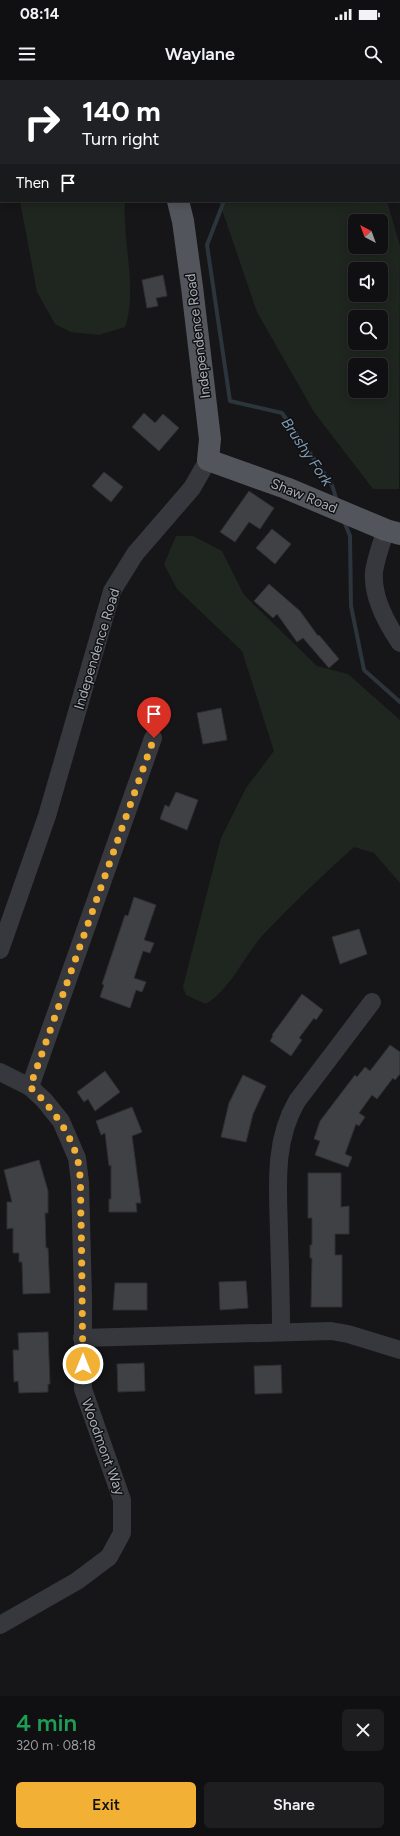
<!DOCTYPE html>
<meta charset="utf-8">
<style>
:root{--surface:#101012;--page:#1e1e20;--text:#f1f3f6;--muted:#9c9d9f;--line:#303032;--accent:#f2b134}
body{margin:0;font-family:Figtree,sans-serif;background:var(--page);color:var(--text);height:100vh;display:flex;flex-direction:column;font-size:15px;white-space:nowrap}
*{box-sizing:border-box;margin:0}
p{font-size:13px;color:var(--muted)}
.icon{flex:none;width:22px;height:22px;fill:none;stroke:currentColor;stroke-width:2;stroke-linecap:round;stroke-linejoin:round}
.map{position:relative;height:1616px;overflow:hidden}
.drawer{display:flex;flex-direction:column;background:var(--surface);flex:1}
.drawer>*{flex:none}
.banner{position:absolute;left:0px;top:0px;width:400px;height:122px;box-shadow:0 2px 10px #0003,0 0 0 1px var(--line);background:#202124;color:#fff;overflow:hidden}
.needle{width:26px;rotate:319deg}
.fabs{position:absolute;left:348px;top:134px;display:grid;gap:8px}
.fabs a{display:grid;place-items:center;width:40px;height:40px;border-radius:6px;background:var(--surface);box-shadow:0 2px 10px #0003,0 0 0 1px var(--line);font-size:20px}
.pin{position:absolute;display:grid;place-items:center;width:34px;height:34px;color:#fff;margin:-41px -17px;border-radius:50% 50% 50% 0;rotate:-45deg;box-shadow:0 0 4px #0007}
.pin .icon{rotate:45deg}
.me{position:absolute;width:44px;margin:-22px;rotate:0deg;stroke-linejoin:round;filter:drop-shadow(0 0 3px #0008)}
.turn{display:flex;align-items:center;gap:14px;height:84px;padding:0 16px;font-size:18px}
.turn .icon{width:52px;height:52px;stroke-width:2.5}
.turn b{display:block;font-size:28px;line-height:34px}
.then{display:flex;align-items:center;height:38px;padding:0 16px;background:#0003;gap:8px;font-size:15px}
.round{display:grid;place-items:center;flex:none;width:42px;height:42px;border-radius:6px;background:var(--page)}
.head{display:flex;align-items:center;justify-content:space-between;height:68px;padding:0 16px}
h1{font-size:24px;font-weight:600;line-height:30px;color:#1e9e55}
.button{display:flex;gap:8px;margin-top:auto;padding:8px 16px}
.button a{flex:1;height:46px;border-radius:6px;background:var(--accent);color:#111;font-size:16px;font-weight:600;line-height:46px;text-align:center}
.button a+a{background:var(--page);color:var(--text)}
.status{display:flex;justify-content:space-between;align-items:center;height:28px;padding:0 20px;background:var(--surface);direction:ltr}
.status svg{height:11px;fill:currentColor}
header{display:flex;justify-content:space-between;align-items:center;height:52px;padding:0 16px;background:var(--surface);font-size:18px;font-weight:600}
.map>svg:first-child{display:block}
.green{fill:#1e261f;fill-rule:evenodd}
.lines{fill:none;stroke-linecap:round;stroke-linejoin:round}
.stream{stroke:#2c353c;stroke-width:4}
.building{fill:#404145;stroke:#303034}
.minor{stroke:#37383d;stroke-width:18}
.major{stroke:#53555c;stroke-width:22}
.route{stroke:#f2b134;stroke-width:7;stroke-dasharray:0 12.6}
.labels{text-anchor:middle;dominant-baseline:central;stroke-width:3;stroke-linejoin:round;paint-order:stroke}
.street-label{font-size:14px;fill:#a8adb8;stroke:#111113}
.water-label{font-size:15px;font-style:italic;fill:#7f9bb3;stroke:#111113}
</style>
<div class="status"><b>08:14</b><svg viewBox="0 0 49 12"><path d="M0 12V9h3v3zM5 12V6h3v6zM10 12V3h3v9zM15 12V0h3v12zM26 1h20v11H26zM47 4h2v5h-2z"/></svg></div>
<header><svg class="icon" aria-label="menu" viewBox="0 0 24 24"><path d="M4 6h16M4 12h16M4 18h16"/></svg>Waylane<svg class="icon" aria-label="search" viewBox="0 0 24 24"><circle cx="10" cy="10" r="6"/><path d="M15 15l6 6"/></svg></header>
<div class="map">
<svg width="400" height="1616" viewBox="0 0 400 1616">
<rect width="100%" height="100%" fill="#161618"/>
<g class="green">
<path d="M177,0h223v27l-1,-26z"/>
<path d="M20,121h105c-3,38 13,90 0,126l-26,8 -28,-3 -16,-8 -18,-32z"/>
<path d="M219,121h168l13,45 -1,243h-26l-59,-77 -57,-100zM355,141h26v26h-26zM355,189h26v26h-26zM355,237h26v26h-26zM355,285h26v26h-26z"/>
<path d="M176,456h17l29,15 22,44 73,71 31,8 52,46v163l-26,-30 -20,-6c-32,29 -63,58 -92,89 -19,22 -31,52 -56,68l-20,-9 -3,-8 38,-149 25,-50 28,-37 -32,-100 -65,-62 -13,-25z"/>
</g>
<g class="lines">
<g class="stream">
<path d="M192,1l1,-1"/>
<path d="M224,121l-17,44 23,156 52,12 50,72 5,16"/>
<path d="M344,441l6,15 1,70 13,64 36,32"/>
</g>
</g>
<g class="building">
<path d="M163,195l4,21 -11,2 2,8 -11,2 -5,-28z"/>
<path d="M144,333l11,10 8,-9 16,14 -20,23 -27,-24z"/>
<path d="M104,392l19,15 -12,15 -19,-16z"/>
<path d="M249,411l25,17 -14,21 -11,-7 -14,20 -15,-10z"/>
<path d="M272,449l19,15 -16,20 -19,-16z"/>
<path d="M269,504l31,27 18,25 1,-1 20,24 -10,9 -26,-30 -6,4 -20,-28 -4,4 -19,-17z"/>
<path d="M221,628l6,32 -24,4 -6,-31z"/>
<path d="M176,712l22,8 -11,30 -27,-11 5,-14 4,2z"/>
<path d="M134,817l22,8 -12,35 10,3 -4,10 -7,-2 -9,27 12,4 -4,10 -6,-2 -6,18 -30,-11 4,-12 -2,-1 23,-69 3,1z"/>
<path d="M359,849l8,25 -27,10 -8,-27z"/>
<path d="M302,914l21,16 -7,10 -2,-2 -15,20 3,2 -11,16 -21,-15 3,-5 -1,-1z"/>
<path d="M390,965l10,7v22l-5,6 -2,-2 -16,21 -5,-4 -13,18 6,4 -6,9 -3,-2 -11,30 7,3 -4,10 -33,-12 5,-14 -6,-2 6,-18 35,-46 2,2 8,-10 5,4z"/>
<path d="M105,991l15,21 -25,19 -7,-12 -4,3 -7,-10z"/>
<path d="M243,995l23,11 -13,28 -7,28 -25,-5 8,-34z"/>
<path d="M132,1027l10,25 -10,4 9,67h-5l1,9h-28v-13h2v-34l-2,1 -4,-33 -4,2 -5,-14z"/>
<path d="M39,1080l9,31v22h-3l1,35h2l2,45 -27,1 -1,-32h-3v-9h-6v-25l-6,1v-27h5l-8,-32z"/>
<path d="M308,1093h33v34l8,-1v28h-14v21h7v52h-31l1,-49h-2v-13h2v-27h-4z"/>
<path d="M246,1201l2,27 -28,2 -1,-28z"/>
<path d="M115,1203h32v27h-34z"/>
<path d="M48,1252l2,52h-2v8l-29,1 -1,-12 -4,1 -1,-32h6l-1,-17z"/>
<path d="M144,1283l1,28 -27,1 -1,-28z"/>
<path d="M281,1285l1,28 -27,1 -1,-28z"/>
</g>
<g class="lines">
<g class="minor">
<path d="M386,450c-5,14 -10,28 -12,42 -2,25 13,52 26,71"/>
<path d="M0,870l47,-134 65,-225 23,-37 57,-66 16,-28"/>
<path d="M0,992l30,15 14,13 17,21 16,37 3,24 3,115v92l39,111v33l-13,24 -32,24 -77,44"/>
<path d="M30,1007l123,-349"/>
<path d="M281,1251c0,-32 -1,-65 -2,-98 -1,-45 -6,-91 18,-132l75,-99"/>
<path d="M82,1258l249,-7 17,3 52,16"/>
</g>
<g class="major">
<path d="M145,0v1"/>
<path d="M178,121l5,20 9,66 18,152 -2,21 78,28 100,42 14,4"/>
</g>
</g>
<g class="lines">
<path class="route" d="M83,1284c-1,-49 -1,-98 -2,-146 -1,-20 1,-42 -4,-61 -9,-28 -26,-50 -47,-70l124,-349"/>
</g>
<g class="labels">
<g class="street-label">
<text transform="translate(198 256) rotate(-97)">Independence Road</text>
<text transform="translate(304 416) rotate(22)">Shaw Road</text>
<text transform="translate(97 569) rotate(-73)">Independence Road</text>
<text transform="translate(103 1367) rotate(70)">Woodmont Way</text>
</g>
<g class="water-label">
<text transform="translate(307 372) rotate(56)">Brushy Fork</text>
</g>
</g>
</svg>
<div class="fabs">
<a><svg class="needle" viewBox="-14 -14 28 28"><path d="M0-13l5 13h-10z" fill="#e53935"/><path d="M0 13l5-13h-10z" fill="#9c9d9f"/></svg></a>
<a><svg class="icon" aria-label="sound" viewBox="0 0 24 24"><path d="M4 9h4l5-4v14l-5-4H4zM17 9q2 3 0 6"/></svg></a>
<a><svg class="icon" aria-label="search" viewBox="0 0 24 24"><circle cx="10" cy="10" r="6"/><path d="M15 15l6 6"/></svg></a>
<a><svg class="icon" aria-label="layers" viewBox="0 0 24 24"><path d="M12 4l9 5-9 5-9-5zM3 14l9 5 9-5"/></svg></a>
</div>
<div class="pin" style="left:154px;top:658px;background:#d93025"><svg class="icon" aria-label="arrive" viewBox="0 0 24 24"><path d="M6 21V4h12l-3 4 3 4H6"/></svg></div>
<svg class="me" style="left:83px;top:1284px" viewBox="-20 -20 40 40"><circle r="17" fill="#f2b134" stroke="#fff" stroke-width="3"/><path d="M0-11L8 9 0 5-8 9z" fill="#fff"/></svg>
<div class="banner">
<div class="turn"><svg class="icon" aria-label="right" viewBox="0 0 24 24"><path d="M7 20v-9h11M14 6l5 5-5 5"/></svg><div><b>140 m</b>Turn right</div></div>
<div class="then">Then<svg class="icon" aria-label="arrive" viewBox="0 0 24 24"><path d="M6 21V4h12l-3 4 3 4H6"/></svg></div>
</div>
</div>
<section class="drawer">
<div class="head"><div><h1>4 min</h1><p>320 m · 08:18</p></div><a class="round"><svg class="icon" aria-label="close" viewBox="0 0 24 24"><path d="M6 6l12 12M18 6L6 18"/></svg></a></div>
<div class="button"><a>Exit</a><a>Share</a></div>
</section>
